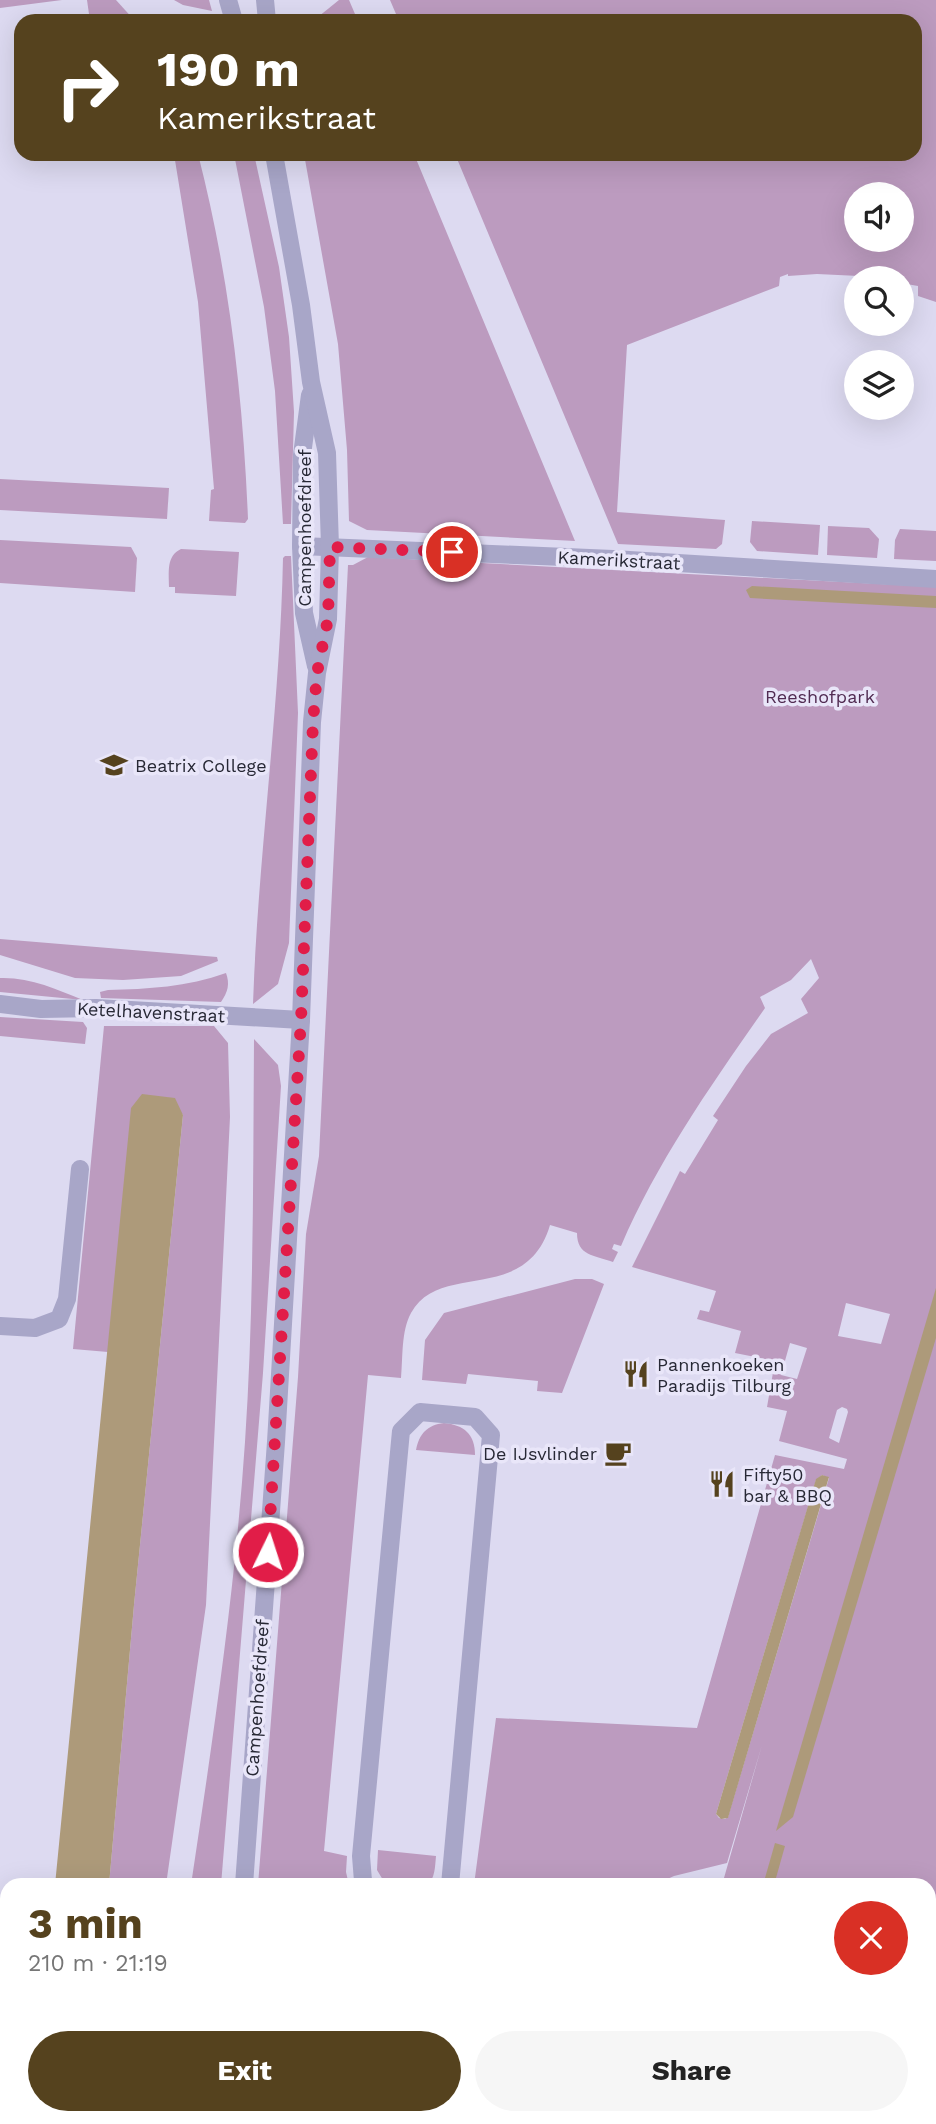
<!DOCTYPE html>
<meta charset="utf-8">
<style>
:root{--surface:#fff;--page:#f6f6f6;--text:#222;--muted:#767676;--accent:#55421e}
body{margin:0;font-family:"Work Sans",sans-serif;background:var(--page);color:var(--text);height:100vh;display:flex;flex-direction:column;font-size:26px;white-space:nowrap}
*{box-sizing:border-box;margin:0}
p{font-size:23px;color:var(--muted)}
.icon{flex:none;width:38px;height:38px;fill:none;stroke:currentColor;stroke-width:2;stroke-linecap:round;stroke-linejoin:round}
.map{position:relative;flex:1;overflow:hidden}
.side{position:absolute;left:0px;top:1878px;width:936px;height:247px;display:flex;flex-direction:column;background:var(--surface);border-radius:21px 21px 0 0;box-shadow:0 7px 28px #0002}
.side>*{flex:none}
.hud{position:absolute;left:14px;top:14px;width:908px;height:147px;border-radius:21px;box-shadow:0 7px 28px #0002;background:#55421e;color:#fff;overflow:hidden}
.fabs{position:absolute;left:844px;top:182px;display:grid;gap:14px}
.fabs a{display:grid;place-items:center;width:70px;height:70px;border-radius:50%;background:var(--surface);box-shadow:0 7px 28px #0002;font-size:35px}
.pin{position:absolute;display:grid;place-items:center;width:60px;height:60px;color:#fff;margin:-30px;border:4px solid #fff;border-radius:50%;box-shadow:0 2px 7px #0007}
.me{position:absolute;width:77px;margin:-38px;rotate:4deg;stroke-linejoin:round;filter:drop-shadow(0 0 5px #0008)}
.turn{display:flex;align-items:center;gap:24px;height:147px;padding:0 28px;font-size:32px}
.turn .icon{width:91px;height:91px;stroke-width:2.5}
.turn b{display:block;font-size:49px;line-height:60px}
.round{display:grid;place-items:center;flex:none;width:74px;height:74px;border-radius:37px;background:var(--page)}
.overview{display:flex;align-items:center;justify-content:space-between;height:119px;padding:0 28px}
h1{font-size:42px;font-weight:700;line-height:52px;color:var(--accent)}
.primary-button{display:flex;gap:14px;margin-top:auto;padding:14px 28px}
.primary-button a{flex:1;height:80px;border-radius:42px;background:var(--accent);color:#fff;font-size:28px;font-weight:700;line-height:80px;text-align:center}
.primary-button a+a{background:var(--page);color:var(--text)}
.map>svg:first-child{display:block}
.green{fill:#bc9bbf;fill-rule:evenodd}
.water{fill:#ad9a7a}
.lines{fill:none;stroke-linecap:round;stroke-linejoin:round}
.minor{stroke:#a8a6c8;stroke-width:18}
.route{stroke:#e11d48;stroke-width:12;stroke-dasharray:0 21.6}
.labels{text-anchor:middle;dominant-baseline:central;stroke-width:7;stroke-linejoin:round;paint-order:stroke}
.street-label{font-size:18px;fill:#272835;stroke:#e9e6f9}
.park-label{font-size:18px;fill:#512b52;stroke:#e9e6f9}
.poi-label{font-size:18px;fill:#272835;stroke:#e9e6f9;text-anchor:start}
</style>
<div class="map">
<svg width="936" height="2124" viewBox="0 0 936 2124">
<rect width="100%" height="100%" fill="#dddaf1"/>
<g class="green">
<path d="M0,0h62l-62,8z"/>
<path d="M87,0h29l19,21h-45z"/>
<path d="M174,0h35l3,11 -29,-6z"/>
<path d="M339,0h10l9,21h-45z"/>
<path d="M390,0h546v302l-18,-6v-10l-17,-3v-5l-84,-4 -29,2v-2l-8,3 -1,9 -152,59 -10,167 108,8 -3,24 -6,5 -98,-5 -163,-390h460v-133h-516zM901,194v46h-45v-46z"/>
<path d="M174,154h24c31,120 45,242 50,365l-3,4 -36,-2 2,-31 3,-1 -16,-187z"/>
<path d="M234,154h20l25,113 10,70 5,75 -3,112h-8l-8,-133 -11,-84z"/>
<path d="M304,154h110l161,387 -208,-11 -18,-9 -2,-71 -9,-106z"/>
<path d="M0,479l169,9 -2,31 -167,-9z"/>
<path d="M752,521l68,4 -2,30 -61,-4 -7,-9z"/>
<path d="M828,526l41,2 10,11 -2,19 -50,-3z"/>
<path d="M900,529l36,2v30l-42,-2 1,-19z"/>
<path d="M0,540l131,7 6,11 -2,34 -135,-9z"/>
<path d="M181,549l58,3 -3,44 -61,-3v-6h-6c0,-15 -3,-31 12,-38z"/>
<path d="M285,556h6l7,157 -9,230 -11,41 -25,20c5,-149 27,-297 30,-446z"/>
<path d="M368,557l568,30v1537h-285l2,-6h276v-233h-207l40,-140 -35,118 -53,13 -20,9h-180l22,-167 201,10 78,-273 69,14 3,-10 -68,-18 8,-30 -20,-4 8,-46 -40,-8 6,-22 -44,-12 3,-9 9,2 7,-21 -84,-24 48,-96 5,3 33,-54 -5,-4 33,-50 25,-32 37,-21 -7,-14 18,-21 -8,-19 -20,21 -31,17 5,11c-53,76 -107,152 -144,238l-7,-2 -2,5 6,3 -5,10c-19,-7 -36,-6 -36,-29l-27,-8c-24,81 -110,35 -139,88 -10,18 -8,45 -10,65l-33,-3 -44,476 23,5 -1,16 3,13h-91l40,-508 8,-143 13,-78 29,-591h5zM846,1303l44,11 -9,30 -43,-8zM790,1343l17,5 -10,31 -16,-4zM842,1407l5,2 1,3 -9,31 -10,-5 8,-28zM822,1475l7,3 -101,339 -3,2 -6,-1 -3,-4 100,-334z"/>
<path d="M0,939l217,18 1,4 -37,15 -58,4 -48,-2 -75,-23z"/>
<path d="M226,973c4,11 2,19 -5,29l-120,-4 -1,-6 8,-2c40,-1 79,-3 118,-17z"/>
<path d="M0,978c30,-1 56,11 83,22l-83,-8z"/>
<path d="M0,1017l83,5 4,6 -2,16 -85,-8z"/>
<path d="M104,1026h110l14,17 2,74 -24,488 -40,280h-57l25,-280 49,-490 -14,-17 -22,-2 -15,12 -24,244 -35,-3z"/>
<path d="M254,1039l24,26 3,21 -18,287 -42,512h-30c22,-147 44,-294 54,-443 9,-134 8,-269 9,-403z"/>
<path d="M575,1279h17l12,5 -42,109 -25,-2 1,-10 -70,-7 -2,10 -44,-4 3,-40 19,-27z"/>
<path d="M444,1423c20,2 31,11 31,32l-59,-5c3,-16 11,-25 28,-27z"/>
<path d="M378,1850l58,6c-1,11 -1,21 -8,29h-42l-9,-15z"/>
<path d="M13,2118h110l-1,6h-114z"/>
<path d="M238,2118h123l-1,6h-120z"/>
<path d="M415,2118h217l-2,6h-217z"/>
</g>
<g class="water">
<path d="M752,586l184,10v12l-186,-10 -4,-8z"/>
<path d="M142,1094l33,4 8,17 -49,490 -25,280h-54l76,-777z"/>
<path d="M936,1288v50l-143,479 -17,14z"/>
<path d="M822,1475l7,2 -101,341 -7,1 -5,-5 100,-335z"/>
<path d="M775,1843l10,3 -11,39h-11z"/>
</g>
<g class="lines">
<g class="minor">
<path d="M228,0l6,21"/>
<path d="M265,0l2,21"/>
<path d="M310,395l-8,60 -1,91 3,67 12,53"/>
<path d="M301,546l312,13 323,20"/>
<path d="M0,1004l41,5 55,-1 205,12"/>
<path d="M0,1326l35,2 24,-9 8,-20 13,-130"/>
<path d="M244,1885l32,-443 25,-422 11,-298 5,-49 11,-54 2,-72 -3,-94 -16,-71 -10,-77 -27,-151"/>
<path d="M366,1885l-3,-4 -2,-25 40,-425 19,-19 55,5 16,18 -41,450"/>
<path d="M190,2124l1,-6"/>
<path d="M226,2124l1,-6"/>
<path d="M377,2124l2,-6"/>
</g>
</g>
<g class="lines">
<path class="route" d="M268,1552l33,-532 12,-298 4,-49 11,-54 2,-72 122,5"/>
</g>
<defs>
<symbol id="school-bare" viewBox="-9 -9 18 18"><path d="M0-5L7-2L0 1L-7-2ZM-4 1L0 2.5L4 1V4Q0 6-4 4Z" fill="#55421e" stroke="#e9e6f9" stroke-width="2.5" paint-order="stroke"/></symbol>
<symbol id="restaurant-bare" viewBox="-9 -9 18 18"><path d="M-5-6h1v4h1v-4h1v4h1v-4h1v5L-1.5 .5V6h-2V.5L-5-1ZM5-6V6H3V1.5H1.5Q1.5-4 5-6Z" fill="#55421e" stroke="#e9e6f9" stroke-width="2.5" paint-order="stroke"/></symbol>
<symbol id="cafe-bare" viewBox="-9 -9 18 18"><path d="M-5.5-4.5H6V0H3Q3 3.5 0 3.5H-2.5Q-5.5 3.5-5.5 0ZM3-3.2v2h1.7v-2ZM-6 4.5H4V6H-6Z" fill="#55421e" stroke="#e9e6f9" stroke-width="2.5" paint-order="stroke"/></symbol>
</defs>
<g fill-rule="evenodd">
<use href="#school-bare" x="95" y="746" width="38" height="38"/>
<use href="#restaurant-bare" x="617" y="1355" width="38" height="38"/>
<use href="#cafe-bare" x="599" y="1434" width="38" height="38"/>
<use href="#restaurant-bare" x="703" y="1465" width="38" height="38"/>
</g>
<g class="labels">
<g class="street-label">
<text transform="translate(304 528) rotate(-90)">Campenhoefdreef</text>
<text transform="translate(619 560) rotate(3)">Kamerikstraat</text>
<text transform="translate(151 1012) rotate(3)">Ketelhavenstraat</text>
<text transform="translate(257 1698) rotate(-86)">Campenhoefdreef</text>
</g>
<g class="park-label">
<text x="820" y="696">Reeshofpark</text>
</g>
<g class="poi-label">
<text x="135" y="765">Beatrix College</text>
<text x="657" y="1364">Pannenkoeken<tspan x="657" dy="21">Paradijs Tilburg</tspan></text>
<text x="597" y="1453" text-anchor="end">De IJsvlinder</text>
<text x="743" y="1474">Fifty50<tspan x="743" dy="21">bar &amp; BBQ</tspan></text>
</g>
</g>
</svg>
<div class="fabs">
<a><svg class="icon" aria-label="sound" viewBox="0 0 24 24"><path d="M4 9h4l5-4v14l-5-4H4zM17 9q2 3 0 6"/></svg></a>
<a><svg class="icon" aria-label="search" viewBox="0 0 24 24"><circle cx="10" cy="10" r="6"/><path d="M15 15l6 6"/></svg></a>
<a><svg class="icon" aria-label="layers" viewBox="0 0 24 24"><path d="M12 4l9 5-9 5-9-5zM3 14l9 5 9-5"/></svg></a>
</div>
<div class="pin" style="left:452px;top:552px;background:#d93025"><svg class="icon" aria-label="arrive" viewBox="0 0 24 24"><path d="M6 21V4h12l-3 4 3 4H6"/></svg></div>
<svg class="me" style="left:268px;top:1552px" viewBox="-20 -20 40 40"><circle r="17" fill="#e11d48" stroke="#fff" stroke-width="3"/><path d="M0-11L8 9 0 5-8 9z" fill="#fff"/></svg>
<div class="hud">
<div class="turn"><svg class="icon" aria-label="right" viewBox="0 0 24 24"><path d="M7 20v-9h11M14 6l5 5-5 5"/></svg><div><b>190 m</b>Kamerikstraat</div></div>
</div>
<section class="side">
<div class="overview"><div><h1>3 min</h1><p>210 m · 21:19</p></div><a class="round" style="background:#d93025;color:#fff"><svg class="icon" aria-label="close" viewBox="0 0 24 24"><path d="M6 6l12 12M18 6L6 18"/></svg></a></div>
<div class="primary-button"><a>Exit</a><a>Share</a></div>
</section>
</div>
